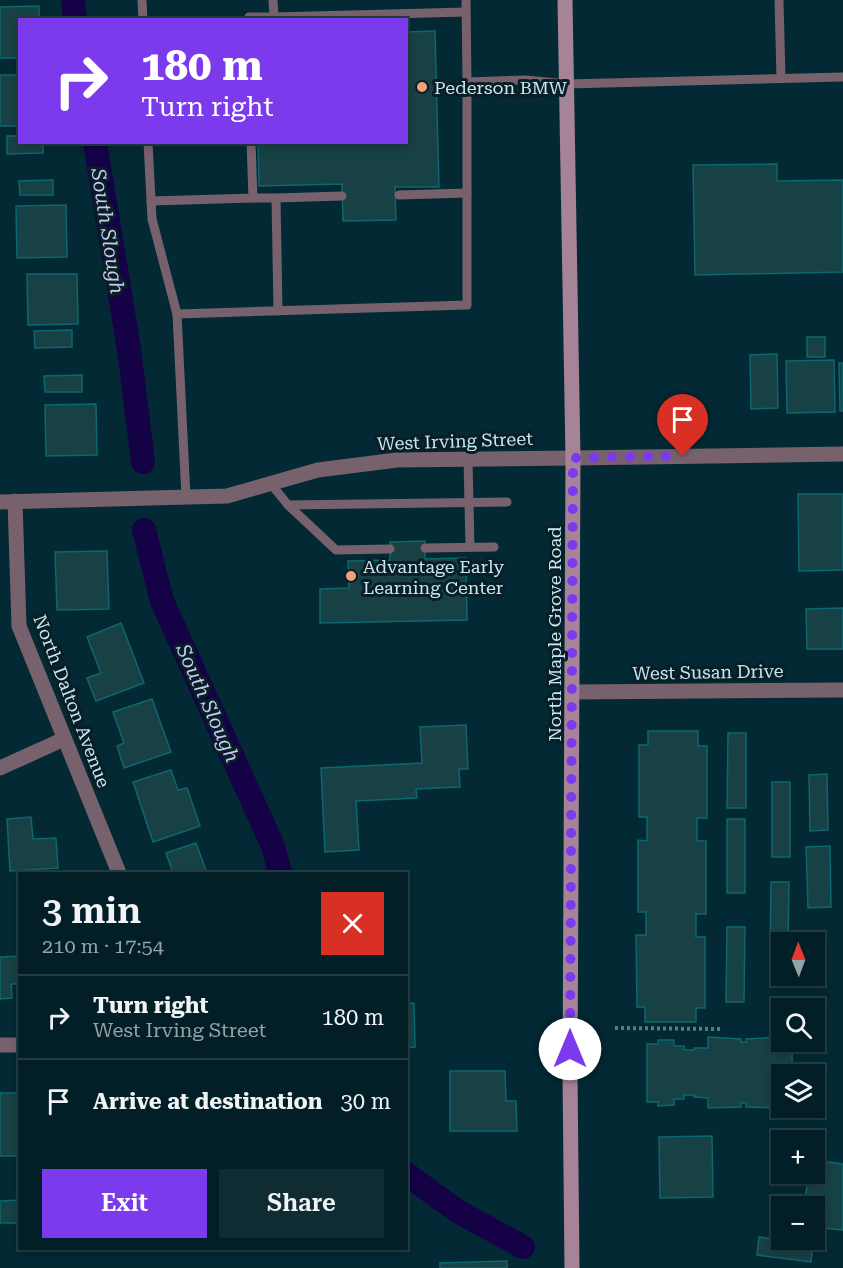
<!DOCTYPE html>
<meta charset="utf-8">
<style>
:root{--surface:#021f27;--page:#102c33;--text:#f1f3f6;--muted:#96a2a7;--line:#233d44;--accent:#7c3aed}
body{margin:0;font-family:"Roboto Serif",serif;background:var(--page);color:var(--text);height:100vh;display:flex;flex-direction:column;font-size:22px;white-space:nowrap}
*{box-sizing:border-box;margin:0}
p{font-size:20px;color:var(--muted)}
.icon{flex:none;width:33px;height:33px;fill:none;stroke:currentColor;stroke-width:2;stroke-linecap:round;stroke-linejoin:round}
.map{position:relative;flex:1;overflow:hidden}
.panel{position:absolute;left:18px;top:872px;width:390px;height:378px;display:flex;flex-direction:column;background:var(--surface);border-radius:0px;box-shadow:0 3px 9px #0003,0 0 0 2px var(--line)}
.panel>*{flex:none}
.top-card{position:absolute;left:18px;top:18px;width:390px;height:126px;border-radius:0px;box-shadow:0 3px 9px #0003,0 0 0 2px var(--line);background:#7c3aed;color:#fff;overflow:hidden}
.needle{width:39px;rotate:359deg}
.controls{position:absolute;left:771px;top:932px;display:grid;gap:12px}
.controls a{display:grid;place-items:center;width:54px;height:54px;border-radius:0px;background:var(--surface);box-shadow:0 3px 9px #0003,0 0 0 2px var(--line);font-size:30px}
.pin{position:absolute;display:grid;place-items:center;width:51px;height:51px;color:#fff;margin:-62px -26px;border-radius:50% 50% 50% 0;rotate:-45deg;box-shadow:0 0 6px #0007}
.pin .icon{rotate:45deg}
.me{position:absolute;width:66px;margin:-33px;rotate:0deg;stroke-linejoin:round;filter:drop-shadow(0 0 4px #0008)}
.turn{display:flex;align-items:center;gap:21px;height:126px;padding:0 24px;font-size:27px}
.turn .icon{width:78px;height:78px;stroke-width:2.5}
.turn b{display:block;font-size:42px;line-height:51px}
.round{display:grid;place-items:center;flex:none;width:63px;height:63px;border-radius:0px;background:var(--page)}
.head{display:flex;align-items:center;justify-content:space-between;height:102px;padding:0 24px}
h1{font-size:36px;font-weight:600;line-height:45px}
.button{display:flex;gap:12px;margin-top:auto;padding:12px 24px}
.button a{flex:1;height:69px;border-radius:0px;background:var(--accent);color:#fff;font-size:24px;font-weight:600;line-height:69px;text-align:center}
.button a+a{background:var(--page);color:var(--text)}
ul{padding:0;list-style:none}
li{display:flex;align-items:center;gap:18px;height:84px;padding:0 24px;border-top:2px solid var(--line)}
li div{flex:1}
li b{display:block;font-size:22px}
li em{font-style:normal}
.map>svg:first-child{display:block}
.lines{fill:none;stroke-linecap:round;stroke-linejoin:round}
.canal{stroke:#150146;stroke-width:24}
.building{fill:#174145;stroke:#0d676e;stroke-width:1.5}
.path{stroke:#577b87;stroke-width:4;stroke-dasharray:3 3;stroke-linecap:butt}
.service{stroke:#77616d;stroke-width:9}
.minor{stroke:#77616d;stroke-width:15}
.tertiary{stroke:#77616d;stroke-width:15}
.secondary{stroke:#a78397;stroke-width:15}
.route{stroke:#7c3aed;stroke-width:10;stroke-dasharray:0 18}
.poi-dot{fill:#f2a07e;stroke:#091e25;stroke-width:2}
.labels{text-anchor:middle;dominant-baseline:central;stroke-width:6;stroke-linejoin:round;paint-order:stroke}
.poi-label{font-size:18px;fill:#c6e7f4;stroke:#091e25;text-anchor:start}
.street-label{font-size:18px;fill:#c6e7f4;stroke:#091e25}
.water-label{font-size:20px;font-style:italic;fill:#c9caf4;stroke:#091e25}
</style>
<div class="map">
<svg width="843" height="1268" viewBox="0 0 843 1268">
<rect width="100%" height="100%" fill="#032934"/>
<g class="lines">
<g class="canal">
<path d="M73,0l2,20"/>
<path d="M95,142l35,214 13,106"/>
<path d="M144,530l18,71 111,245 7,27"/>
<path d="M406,1174l53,38 64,35"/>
</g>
</g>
<g class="building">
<path d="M39,6v14h-19v38h-20v-51z"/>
<path d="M435,31l4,156h-44l1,33 -53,1 -1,-37 -83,2 -1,-44h148v-110z"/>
<rect x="0" y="75" width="20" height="51"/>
<path d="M7,136h13v6h23v11l-36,1z"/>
<path d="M777,164v17l66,-1v92l-148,3 -2,-110z"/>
<path d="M53,180v15h-33l-1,-14z"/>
<path d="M66,205l1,52 -50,1 -1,-52z"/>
<path d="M27,274h50l1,50 -50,1z"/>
<path d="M72,330v17l-37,1 -1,-17z"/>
<rect x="807" y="337" width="18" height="20"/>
<path d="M777,354l1,54 -27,1 -1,-54z"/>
<path d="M834,360l1,52 -48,1 -1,-52z"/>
<path d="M839,363h4v48h-3z"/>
<path d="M82,375v17h-37l-1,-16z"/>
<path d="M96,404l1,51 -51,1 -1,-51z"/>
<path d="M798,494h45v76l-44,1z"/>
<path d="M425,541v18l41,-1 1,62 -147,3v-34l29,-1 -1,-27 42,-1v-18z"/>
<path d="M107,551l2,58 -52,1 -2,-58z"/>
<path d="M843,608v41h-36l-1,-40z"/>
<path d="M121,623l23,60 -48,18 -9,-23 14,-5 -14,-36z"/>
<path d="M152,699l19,53 -47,16 -7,-22 7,-3 -11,-31z"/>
<path d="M466,725l2,44h-9l1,18 -44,2 1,9 -61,3 3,49 -34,2 -4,-84 101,-5 -2,-36z"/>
<path d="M648,731h50v15h9v72h-10v23h9v73h-10v23h9v71h-9v14h-51v-15h-8l-1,-72h10v-23h-8v-72l9,1v-24h-8v-72h9z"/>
<path d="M728,733h18v75h-19z"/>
<path d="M171,770l7,20 9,-2 13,38 -47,16 -20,-60z"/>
<path d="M827,774l1,56 -18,1 -1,-56z"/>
<rect x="772" y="782" width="18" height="75"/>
<path d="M31,817l2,22 23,-1 2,30 -48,3 -3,-52z"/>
<rect x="727" y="819" width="18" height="74"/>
<path d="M196,843l11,30h-34l-7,-20z"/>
<path d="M830,846l1,61 -23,1 -2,-61z"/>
<path d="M771,882h18l-1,60h-6v15h-12z"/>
<path d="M727,927h18l-1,75h-18z"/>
<path d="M20,956v28h-9l1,14 -12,1v-42z"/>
<path d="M414,1003l1,44 -9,1v-44z"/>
<path d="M708,1037l33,2v3h5v-3l33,-2v11h13v26h-10v24h-3v10l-33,-1v-4h-5v4l-33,1v-10l-14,-1v-2h-10v4h-10v6l-16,1v-4h-11v-58h11v-4h16v6h10v4h10v-2h14z"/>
<path d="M450,1071h55l1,30h10l1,30h-67z"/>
<rect x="0" y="1093" width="20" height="63"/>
<path d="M712,1136l1,61 -53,1 -1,-61z"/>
<path d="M814,1160l29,4v66l-29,-3v-21h-10l5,-33h5z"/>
<path d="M20,1200v23h-20v-22z"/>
<path d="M759,1237l54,7 -2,18 -54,-7z"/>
<path d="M507,1261v7h-67v-5z"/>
</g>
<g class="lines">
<path class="path" d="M615,1028l105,1"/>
<g class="service">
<path d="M142,0l1,20"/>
<path d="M466,0l1,82"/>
<path d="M779,0l2,78"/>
<path d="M274,17l192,-5"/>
<path d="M249,20v-3h25l-1,-17"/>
<path d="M148,142l4,77 25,95"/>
<path d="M251,142l2,56h23l2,113"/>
<path d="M399,195l68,-2"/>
<path d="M276,198l66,-2"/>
<path d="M151,201l102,-3"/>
<path d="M468,459l2,88"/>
<path d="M271,484l17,21 219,-3"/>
<path d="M186,497l-9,-183 290,-9v-223l58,-2 42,4 276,-7"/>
<path d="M288,505l48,45 54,-1"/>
<path d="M425,548l69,-1"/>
</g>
<g class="minor">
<path d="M573,458l270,-4"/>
<path d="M15,501l4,125 100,247"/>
<path d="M573,692l270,-2"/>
<path d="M0,768l64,-29"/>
<path d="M0,1045h20"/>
</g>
<path class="tertiary" d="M0,502l227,-6 91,-26 79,-10 176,-2"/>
<path class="secondary" d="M565,0l8,458 -3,615 2,195"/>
</g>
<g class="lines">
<path class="route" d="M570,1049l3,-591 110,-2"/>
</g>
<g class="poi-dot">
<circle cx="422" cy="87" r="6"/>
<circle cx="351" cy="576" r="6"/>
</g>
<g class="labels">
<g class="poi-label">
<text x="434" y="87">Pederson BMW</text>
<text x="363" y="566">Advantage Early<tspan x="363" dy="21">Learning Center</tspan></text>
</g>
<g class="street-label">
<text transform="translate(455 441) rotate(-2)">West Irving Street</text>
<text transform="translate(554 634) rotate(-90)">North Maple Grove Road</text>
<text transform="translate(708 672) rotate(-1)">West Susan Drive</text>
<text transform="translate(72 701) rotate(69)">North Dalton Avenue</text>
</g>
<g class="water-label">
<text transform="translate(108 231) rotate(81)">South Slough</text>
<text transform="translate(208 703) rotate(66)">South Slough</text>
</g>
</g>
</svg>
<div class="controls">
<a><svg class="needle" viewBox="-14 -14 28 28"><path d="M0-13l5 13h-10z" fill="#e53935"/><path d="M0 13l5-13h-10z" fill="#96a2a7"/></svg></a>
<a><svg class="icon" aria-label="search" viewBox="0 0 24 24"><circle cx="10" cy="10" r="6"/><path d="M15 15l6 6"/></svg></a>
<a><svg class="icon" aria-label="layers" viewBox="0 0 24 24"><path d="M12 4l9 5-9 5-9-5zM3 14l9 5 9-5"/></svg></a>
<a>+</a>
<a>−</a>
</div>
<div class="pin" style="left:683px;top:456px;background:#d93025"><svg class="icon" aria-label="arrive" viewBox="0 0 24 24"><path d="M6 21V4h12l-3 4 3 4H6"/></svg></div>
<svg class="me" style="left:570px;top:1049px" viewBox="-20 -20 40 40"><circle r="19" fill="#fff"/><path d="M0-13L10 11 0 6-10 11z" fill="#7c3aed"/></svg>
<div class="top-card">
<div class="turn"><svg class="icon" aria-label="right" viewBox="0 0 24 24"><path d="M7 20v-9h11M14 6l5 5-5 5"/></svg><div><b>180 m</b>Turn right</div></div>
</div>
<section class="panel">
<div class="head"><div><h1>3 min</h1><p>210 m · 17:54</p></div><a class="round" style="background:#d93025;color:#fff"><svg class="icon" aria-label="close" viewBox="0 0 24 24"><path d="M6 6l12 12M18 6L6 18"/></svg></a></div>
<ul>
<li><svg class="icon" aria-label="right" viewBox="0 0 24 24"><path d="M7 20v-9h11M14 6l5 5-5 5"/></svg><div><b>Turn right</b><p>West Irving Street</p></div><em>180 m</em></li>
<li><svg class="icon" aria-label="arrive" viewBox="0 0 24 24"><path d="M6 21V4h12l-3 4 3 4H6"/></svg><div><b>Arrive at destination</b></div><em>30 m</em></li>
</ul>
<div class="button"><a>Exit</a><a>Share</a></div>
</section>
</div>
